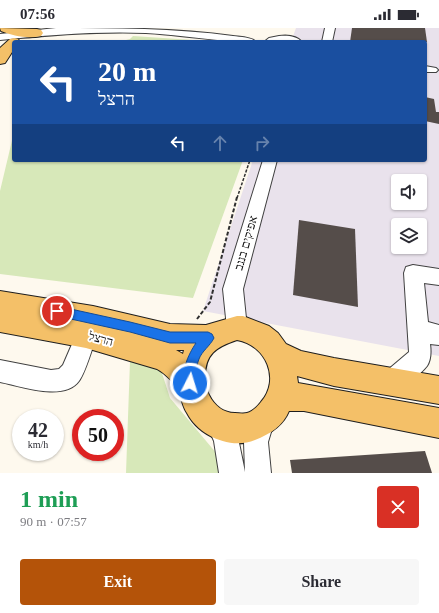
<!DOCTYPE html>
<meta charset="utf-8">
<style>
:root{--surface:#fff;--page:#f7f7f7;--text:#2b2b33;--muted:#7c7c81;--accent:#b45309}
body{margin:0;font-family:"Times New Roman",Heebo,serif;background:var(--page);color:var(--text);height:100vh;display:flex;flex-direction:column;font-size:15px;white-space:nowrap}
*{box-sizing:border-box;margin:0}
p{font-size:13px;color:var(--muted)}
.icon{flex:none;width:22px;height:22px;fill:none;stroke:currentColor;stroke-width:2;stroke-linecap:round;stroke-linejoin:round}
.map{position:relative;height:445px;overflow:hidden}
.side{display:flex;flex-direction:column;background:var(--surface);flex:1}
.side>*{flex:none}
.hud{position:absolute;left:12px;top:12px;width:415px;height:122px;border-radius:4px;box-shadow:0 1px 3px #0004;background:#1a4fa0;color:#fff;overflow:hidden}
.buttons{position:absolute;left:391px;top:146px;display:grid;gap:8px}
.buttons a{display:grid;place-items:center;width:36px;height:36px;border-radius:4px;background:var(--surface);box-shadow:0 1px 3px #0004;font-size:20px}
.speed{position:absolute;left:12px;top:381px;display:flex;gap:8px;font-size:20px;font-weight:700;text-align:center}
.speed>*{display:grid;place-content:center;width:52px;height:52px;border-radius:50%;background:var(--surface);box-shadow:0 1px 3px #0004;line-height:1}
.speed small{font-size:10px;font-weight:400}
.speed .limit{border:6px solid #d22;background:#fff;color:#111}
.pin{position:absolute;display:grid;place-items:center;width:34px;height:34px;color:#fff;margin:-17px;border:2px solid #fff;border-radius:50%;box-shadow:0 1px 4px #0007}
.me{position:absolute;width:44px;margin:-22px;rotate:5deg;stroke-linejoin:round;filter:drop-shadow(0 0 3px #0008)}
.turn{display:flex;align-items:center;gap:14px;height:84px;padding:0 20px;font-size:18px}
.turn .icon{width:52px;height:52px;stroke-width:2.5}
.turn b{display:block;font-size:28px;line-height:34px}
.lanes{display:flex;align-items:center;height:38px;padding:0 20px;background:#0003;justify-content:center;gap:20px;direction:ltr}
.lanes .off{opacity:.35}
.round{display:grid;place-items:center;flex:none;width:42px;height:42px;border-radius:4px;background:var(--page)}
.headline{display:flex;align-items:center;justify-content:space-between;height:68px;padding:0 20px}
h1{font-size:24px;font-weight:700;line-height:30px;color:#1e9e55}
.action{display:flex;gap:8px;margin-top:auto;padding:8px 20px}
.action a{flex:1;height:46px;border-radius:4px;background:var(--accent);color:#fff;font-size:16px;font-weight:700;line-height:46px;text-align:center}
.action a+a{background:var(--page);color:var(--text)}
.status{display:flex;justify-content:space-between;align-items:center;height:28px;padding:0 20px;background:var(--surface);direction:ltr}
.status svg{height:11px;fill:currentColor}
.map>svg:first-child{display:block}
.industrial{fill:#e9e2ec;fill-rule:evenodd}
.green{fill:#d7e8b9}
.building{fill:#554d4a}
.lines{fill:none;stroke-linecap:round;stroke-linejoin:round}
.minor-casing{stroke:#404040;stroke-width:2}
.major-casing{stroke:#1e1e1e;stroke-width:2}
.path-far1{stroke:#2f2f2f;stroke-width:1.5;stroke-dasharray:3 1.5;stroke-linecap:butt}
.path{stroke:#2f2f2f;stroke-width:2;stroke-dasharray:4 2;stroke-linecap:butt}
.minor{fill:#fff;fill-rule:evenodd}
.major{fill:#f4c068;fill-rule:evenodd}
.route{fill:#1a73e8;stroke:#114b97}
.labels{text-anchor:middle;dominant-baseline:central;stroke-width:4;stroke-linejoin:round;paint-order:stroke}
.street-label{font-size:12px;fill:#0d0d0d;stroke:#fff}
</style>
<div class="status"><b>07:56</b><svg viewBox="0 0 49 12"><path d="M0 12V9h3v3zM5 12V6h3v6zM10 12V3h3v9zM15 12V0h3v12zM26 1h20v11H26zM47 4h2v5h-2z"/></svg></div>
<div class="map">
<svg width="439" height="445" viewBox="0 0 439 445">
<rect width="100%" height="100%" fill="#fef9ee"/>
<path class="industrial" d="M296,0h143v328l-236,-45 50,-151h172v-118h-134zM398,153h22v22h-22zM398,197h22v22h-22z"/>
<g class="green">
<path d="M133,8l75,5 7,1h-97l12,-3z"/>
<path d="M14,104v28h229l-50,138 -193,-24v-83z"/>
<path d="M130,333l31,9 9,28 47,56 1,19h-92z"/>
</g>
<g class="building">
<path d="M352,0h73l2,14h-77z"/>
<path d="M425,69l9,2 2,13h3v12l-14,-3z"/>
<path d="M299,192l56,9 3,78 -65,-12z"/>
<path d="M425,423l7,22h-140l-2,-13z"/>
</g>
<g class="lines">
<defs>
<g id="minor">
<path d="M56,0c59,0 118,0 177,8 7,1 19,1 23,6 -37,0 -73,-7 -110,-9 -49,-2 -97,2 -146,7v-6z"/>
<path d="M325,0h10l-3,14h-10z"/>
<path d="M279,8c8,-1 18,0 23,6h-38l5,-4z"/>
<path d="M425,38l11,2 2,2 -2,2h-11z"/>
<path d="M263,132h14l-34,129 4,39 -3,7 -7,3 -7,-3 -3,-7 -4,-39z"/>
<path d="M413,237l26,4v16l-15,-2 4,39 11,3v20l-9,-1c1,7 1,16 -3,22 -6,8 -27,24 -36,27l-8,-3 -3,-8 3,-8 26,-22 -5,-79 2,-6z"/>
<path d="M86,297l7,3 4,7c-5,13 -11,36 -18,46 -15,21 -58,5 -79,1v-22l51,10 8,-1 4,-4 16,-37z"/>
<path d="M262,382l9,3 3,9 -6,20 3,31h-52l-5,-32 -7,-16 3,-9 9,-3 9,3 10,22 7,34 -1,-30 9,-29z"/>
</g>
<g id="major">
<path d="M0,0l37,1 4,1 2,3 -2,3c-13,3 -28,0 -40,-5z"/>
<path d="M14,10l4,1 2,3h-6v7l-9,14 -5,1v-16l10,-9z"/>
<path d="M0,263l93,15 77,18 36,1 31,-9h6l26,10 9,7 8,11 15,7 33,7 105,18v28l-105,-18 -37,-10 1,7 141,25v30l-135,-27h-15c-6,15 -19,23 -34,29 -24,10 -56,-4 -68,-27 -4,-6 -5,-13 -8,-20 -4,-10 -13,-19 -22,-24l-71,-21 -86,-16zM237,312c29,5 44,39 24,62 -3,4 -9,10 -14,11 -4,1 -8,0 -12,0 -12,0 -21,-8 -26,-18 -3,-5 -4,-12 -4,-18 0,-23 11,-30 32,-37zM176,322h8l-1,4z"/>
</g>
</defs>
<use href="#minor" class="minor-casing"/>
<use href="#major" class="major-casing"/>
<path class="path-far1" d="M237,170l13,-38"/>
<path class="path" d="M197,291l13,-17 27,-105"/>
<use href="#minor" class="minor"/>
<use href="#major" class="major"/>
</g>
<path class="route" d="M57,278l73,16 40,10h38l4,2 2,4c-4,8 -12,13 -15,21 -4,9 -1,19 -5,28l-4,2 -4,-2c-6,-15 2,-32 10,-44h-26l-40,-11 -73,-16 -4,-1 -2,-4 2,-3z"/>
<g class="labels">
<g class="street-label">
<text transform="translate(246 215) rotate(-74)">אפיקים בנגב</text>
<text transform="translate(101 311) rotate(15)">הרצל</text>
</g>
</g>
</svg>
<div class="buttons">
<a><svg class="icon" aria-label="sound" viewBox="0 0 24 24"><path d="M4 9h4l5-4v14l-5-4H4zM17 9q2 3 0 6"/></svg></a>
<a><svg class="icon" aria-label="layers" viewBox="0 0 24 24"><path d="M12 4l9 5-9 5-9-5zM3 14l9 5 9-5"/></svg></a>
</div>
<div class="speed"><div>42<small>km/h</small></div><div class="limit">50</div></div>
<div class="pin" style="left:57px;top:283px;background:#d93025"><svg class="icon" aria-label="arrive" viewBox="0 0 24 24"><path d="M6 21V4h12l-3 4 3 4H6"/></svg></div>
<svg class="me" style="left:190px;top:355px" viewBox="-20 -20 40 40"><circle r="17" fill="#1a73e8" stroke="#fff" stroke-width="3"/><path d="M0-11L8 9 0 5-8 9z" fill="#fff"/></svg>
<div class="hud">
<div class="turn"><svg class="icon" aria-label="left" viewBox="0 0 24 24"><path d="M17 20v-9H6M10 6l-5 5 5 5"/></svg><div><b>20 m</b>הרצל</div></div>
<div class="lanes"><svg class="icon" aria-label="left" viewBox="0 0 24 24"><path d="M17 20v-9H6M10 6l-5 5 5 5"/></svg><svg class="icon off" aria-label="ahead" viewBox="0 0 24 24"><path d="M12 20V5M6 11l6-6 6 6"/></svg><svg class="icon off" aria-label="right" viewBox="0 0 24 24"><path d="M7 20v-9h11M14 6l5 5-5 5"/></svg></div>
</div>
</div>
<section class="side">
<div class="headline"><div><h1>1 min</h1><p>90 m · 07:57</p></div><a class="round" style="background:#d93025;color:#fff"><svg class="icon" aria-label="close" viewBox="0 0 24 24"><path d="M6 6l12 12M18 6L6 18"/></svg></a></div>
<div class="action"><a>Exit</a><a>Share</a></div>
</section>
